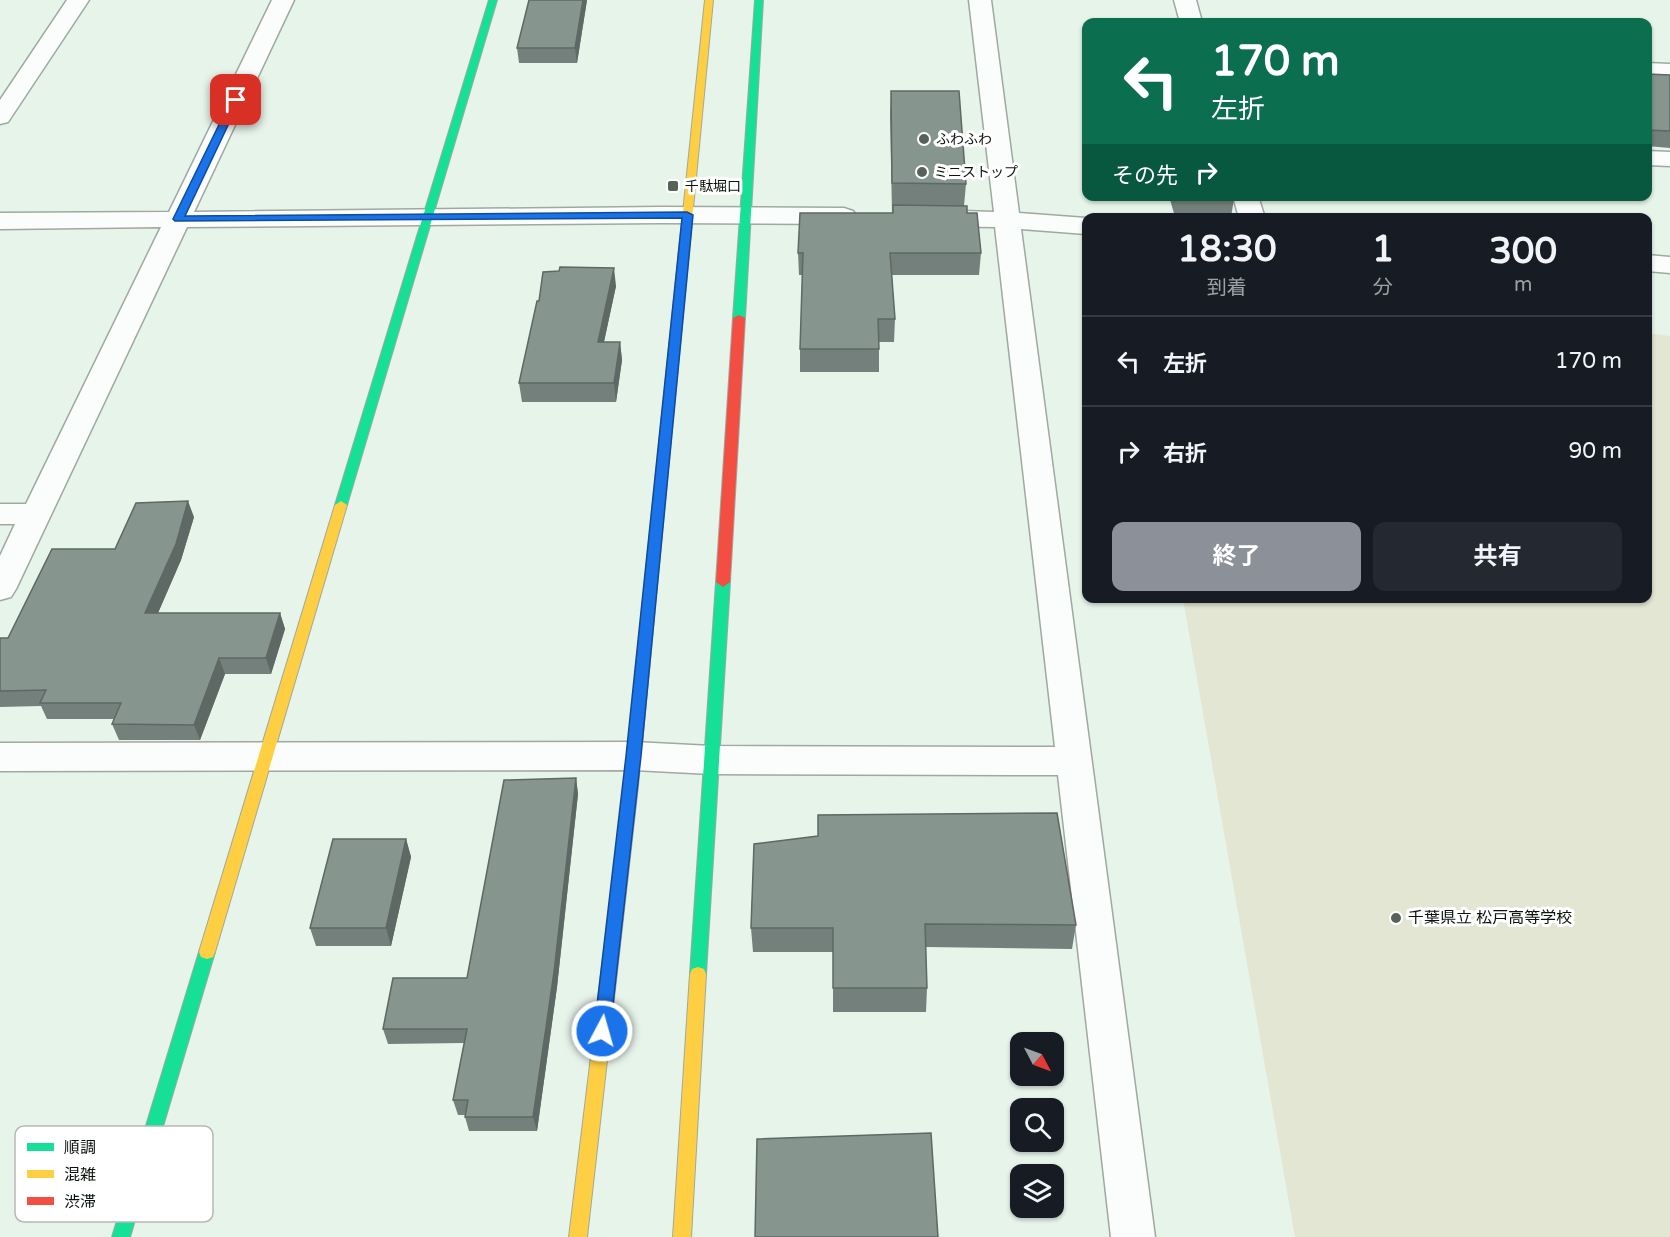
<!DOCTYPE html>
<html lang="ja">
<meta charset="utf-8">
<style>
:root{--surface:#171b24;--page:#242831;--text:#f1f3f6;--muted:#9ea1a6;--line:#363941;--accent:#8c9099}
body{margin:0;font-family:"Varela Round","Noto Sans JP",sans-serif;background:var(--page);color:var(--text);height:100vh;display:flex;flex-direction:column;font-size:22px;white-space:nowrap}
*{box-sizing:border-box;margin:0}
p{font-size:20px;color:var(--muted)}
.icon{flex:none;width:33px;height:33px;fill:none;stroke:currentColor;stroke-width:2;stroke-linecap:round;stroke-linejoin:round}
.map{position:relative;flex:1;overflow:hidden}
.details{position:absolute;left:1082px;top:213px;width:570px;height:390px;display:flex;flex-direction:column;background:var(--surface);border-radius:12px;box-shadow:0 2px 4px #0004}
.details>*{flex:none}
.hud{position:absolute;left:1082px;top:18px;width:570px;height:183px;border-radius:12px;box-shadow:0 2px 4px #0004;background:#0b6e4f;color:#fff;overflow:hidden}
.needle{width:39px;rotate:131deg}
.buttons{position:absolute;left:1010px;top:1032px;display:grid;gap:12px}
.buttons a{display:grid;place-items:center;width:54px;height:54px;border-radius:12px;background:var(--surface);box-shadow:0 2px 4px #0004;font-size:30px}
.pin{position:absolute;display:grid;place-items:center;width:51px;height:51px;color:#fff;margin:-26px;border-radius:12px;box-shadow:0 3px 9px #0006}
.me{position:absolute;width:66px;margin:-33px;rotate:6deg;stroke-linejoin:round;filter:drop-shadow(0 0 4px #0008)}
.turn{display:flex;align-items:center;gap:21px;height:126px;padding:0 30px;font-size:27px}
.turn .icon{width:78px;height:78px;stroke-width:2.5}
.turn b{display:block;font-size:42px;line-height:51px}
.then{display:flex;align-items:center;height:57px;padding:0 30px;background:#0003;gap:12px;font-size:22px}
.eta{display:flex;justify-content:space-evenly;align-items:center;height:102px;text-align:center}
.eta b{font-size:36px;font-weight:700;line-height:42px}
.button{display:flex;gap:12px;margin-top:auto;padding:12px 30px}
.button a{flex:1;height:69px;border-radius:12px;background:var(--accent);color:#fff;font-size:24px;font-weight:700;line-height:69px;text-align:center}
.button a+a{background:var(--page);color:var(--text)}
ul{padding:0;list-style:none}
li{display:flex;align-items:center;gap:18px;height:90px;padding:0 30px;border-top:2px solid var(--line)}
li div{flex:1}
li b{display:block;font-size:22px}
li em{font-style:normal}
.map>svg:first-child{display:block}
.green{fill:#e3e6d3}
.lines{fill:none;stroke-linecap:round;stroke-linejoin:round}
.street-casing{stroke:#9fa8a1;stroke-width:3}
.fast-casing{stroke:#9fa8a1;stroke-width:2}
.slow-casing{stroke:#9fa8a1;stroke-width:2}
.jam-casing{stroke:#9fa8a1;stroke-width:2}
.street{fill:#fbfdfc;fill-rule:evenodd}
.fast{fill:#16e098;fill-rule:evenodd}
.slow{fill:#ffcf43;fill-rule:evenodd}
.jam{fill:#f24e42;fill-rule:evenodd}
.wall{fill:#74807b}
.shaded-wall{fill:#5e6864}
.building{fill:#87958f;stroke:#5e6864;stroke-width:1.5}
.route{fill:#1a73e8;stroke:#114b97;stroke-width:1.5}
.poi-dot{fill:#58625a;stroke:#fff;stroke-width:2}
.labels{text-anchor:middle;dominant-baseline:central;stroke-width:6;stroke-linejoin:round;paint-order:stroke}
.far-poi-label{font-size:14px;fill:#0b130d;stroke:#fff;text-anchor:start}
.poi-label{font-size:16px;fill:#0b130d;stroke:#fff;text-anchor:start}
.key{fill:#fff;stroke:#b6b8b6;stroke-width:1.5}
.key-label{font-size:16px;fill:#0b130d}
</style>
<div class="map">
<svg width="1670" height="1237" viewBox="0 0 1670 1237">
<rect width="100%" height="100%" fill="#e7f4ea"/>
<path class="green" d="M1647,333l23,3v901h-375l-112,-638 464,-1z"/>
<g class="lines">
<defs>
<g id="street">
<path d="M67,0h22l-81,122 -8,2v-24z"/>
<path d="M272,0h22l-100,212 467,-5 183,1 9,3 4,5 -4,5 -9,3 -183,-1 -474,4 -171,362 -5,8 -11,3v-44l15,-32h-15v-20h26l135,-277 -161,2v-16l169,-1z"/>
<path d="M969,0h22l28,213 67,5v16l-65,-5 134,1008h-44l-53,-462 -347,-1 -77,-4 -634,1v-28l634,-1 77,4 344,1 -60,-520 -63,-1 -9,-3 -4,-5 4,-5 9,-3 62,2z"/>
<path d="M1174,0h22l6,22h-22z"/>
<path d="M1647,63l23,1v14l-23,-1z"/>
<path d="M1647,151l23,1v14l-23,-1z"/>
<path d="M1233,196h25l7,22h-26z"/>
<path d="M1647,255l23,2v16l-23,-2z"/>
</g>
<g id="fast">
<path d="M489,0h8l-150,505 -6,4 -4,-1 -2,-3z"/>
<path d="M755,0h8l-18,318 -6,3 -6,-3z"/>
<path d="M723,577l7,5 -24,392 -2,5 -6,2 -6,-2 -2,-5 26,-392z"/>
<path d="M207,945l6,2 2,5 -85,285h-18l87,-285 2,-5z"/>
</g>
<g id="slow">
<path d="M705,0h8l-51,532 -6,4 -6,-4z"/>
<path d="M341,501l6,4 -132,447 -2,5 -6,2 -6,-2 -2,-5 136,-447z"/>
<path d="M631,780l5,2 2,4 -51,451h-18l55,-451 2,-4z"/>
<path d="M698,967l6,2 2,5 -15,263h-18l17,-263 2,-5z"/>
</g>
<g id="jam">
<path d="M739,315l6,3 -15,264 -7,5 -7,-5 17,-264z"/>
<path d="M656,528l6,4 -24,254 -2,4h-10l-2,-4 26,-254z"/>
</g>
</defs>
<use href="#street" class="street-casing"/>
<use href="#fast" class="fast-casing"/>
<use href="#slow" class="slow-casing"/>
<use href="#jam" class="jam-casing"/>
<use href="#street" class="street"/>
<use href="#fast" class="fast"/>
<use href="#slow" class="slow"/>
<use href="#jam" class="jam"/>
</g>
<g class="wall">
<path d="M529,0h58l-10,63h-58l-2,-15z"/>
<path d="M1647,74l23,1v73l-23,-2z"/>
<path d="M891,91l75,93 -2,22 17,47 -2,22h-87l3,44 -1,23h-15v30h-79v-23l3,-74h-4l-1,-22 94,-40 -2,-98z"/>
<path d="M1169,196h64l1,3 -3,18h-56z"/>
<path d="M616,286l-12,56h16l2,18 -6,42h-94l-3,-19 20,-82z"/>
<path d="M194,517l-13,43 -23,53h122l5,16 -14,45h-46l-25,66h-81l-7,-16 2,-5h-67l-6,-13 -41,1v-69h8z"/>
<path d="M576,778l2,16 -21,193 -20,144h-68l-4,-14v-2h-7l-5,-15 11,-57 -76,1 -5,-15 84,-51z"/>
<path d="M406,839l5,18 -20,89h-75l-6,-18z"/>
<path d="M754,844l322,81 -4,24 -146,-2 1,41 -1,24h-93v-60h-80l-2,-24z"/>
</g>
<g class="shaded-wall">
<path d="M583,0h4l-10,63 -2,-15z"/>
<path d="M614,268l2,18 -16,74 -2,-18z"/>
<path d="M620,342l2,18 -6,42 -2,-19z"/>
<path d="M188,501l6,16 -13,43 -30,69 -6,-16z"/>
<path d="M280,613l5,16 -14,45 -5,-16z"/>
<path d="M219,658l6,16 -25,66 -6,-15z"/>
<path d="M576,778l2,16 -21,193 -20,144 -4,-14z"/>
<path d="M406,839l5,18 -20,89 -5,-18z"/>
</g>
<g class="building">
<path d="M529,0h54l-8,48h-58z"/>
<path d="M1647,74l23,1v56l-23,-1z"/>
<path d="M891,91h68l7,93 -74,-1z"/>
<path d="M1177,196h56l1,3h-57z"/>
<path d="M893,205l74,1v7h10l4,40h-91l5,66h-17l1,30h-79l3,-96h-5l2,-40h93z"/>
<path d="M560,267l54,1 -16,74h22l-6,41h-95l18,-82h2l4,-29 16,-1z"/>
<path d="M188,501l-12,43 -31,69h135l-14,45h-47l-25,67 -82,-1 9,-21h-81l6,-13 -46,1v-53h8l44,-89h63l21,-46z"/>
<path d="M576,778l-22,194 -21,145h-68l3,-17h-15l14,-71h-84l10,-51h74l37,-198z"/>
<path d="M1057,813l19,112 -151,-1 2,64h-94v-60h-82l3,-84 64,-8v-21z"/>
<path d="M333,839h73l-20,89h-76z"/>
<path d="M931,1133l7,104h-183l2,-98z"/>
</g>
<path class="route" d="M236,97l4,3 -55,116 502,-4 6,3 -52,541 -31,275 -2,5 -6,2 -6,-2 -2,-5 32,-275 56,-538 -507,3 -2,-2 58,-119z"/>
<g class="poi-dot">
<circle cx="924" cy="139" r="6"/>
<circle cx="922" cy="172" r="6"/>
<rect x="667" y="180" width="12" height="12" rx="3"/>
<circle cx="1396" cy="918" r="6"/>
</g>
<g class="labels">
<g class="far-poi-label">
<text x="936" y="139">ふわふわ</text>
<text x="934" y="172">ミニストップ</text>
<text x="685" y="186">千駄堀口</text>
</g>
<g class="poi-label">
<text x="1408" y="918">千葉県立 松戸高等学校</text>
</g>
</g>
<rect x="15" y="1126" width="198" height="96" rx="9" class="key"/>
<rect x="27" y="1143" width="27" height="8" fill="#16e098"/>
<rect x="27" y="1170" width="27" height="8" fill="#ffcf43"/>
<rect x="27" y="1197" width="27" height="8" fill="#f24e42"/>
<g class="key-label">
<text x="64" y="1153">順調</text>
<text x="64" y="1180">混雑</text>
<text x="64" y="1207">渋滞</text>
</g>
</svg>
<div class="buttons">
<a><svg class="needle" viewBox="-14 -14 28 28"><path d="M0-13l5 13h-10z" fill="#e53935"/><path d="M0 13l5-13h-10z" fill="#9ea1a6"/></svg></a>
<a><svg class="icon" aria-label="search" viewBox="0 0 24 24"><circle cx="10" cy="10" r="6"/><path d="M15 15l6 6"/></svg></a>
<a><svg class="icon" aria-label="layers" viewBox="0 0 24 24"><path d="M12 4l9 5-9 5-9-5zM3 14l9 5 9-5"/></svg></a>
</div>
<div class="pin" style="left:236px;top:100px;background:#d93025"><svg class="icon" aria-label="arrive" viewBox="0 0 24 24"><path d="M6 21V4h12l-3 4 3 4H6"/></svg></div>
<svg class="me" style="left:602px;top:1031px" viewBox="-20 -20 40 40"><circle r="17" fill="#1a73e8" stroke="#fff" stroke-width="3"/><path d="M0-11L8 9 0 5-8 9z" fill="#fff"/></svg>
<div class="hud">
<div class="turn"><svg class="icon" aria-label="left" viewBox="0 0 24 24"><path d="M17 20v-9H6M10 6l-5 5 5 5"/></svg><div><b>170 m</b>左折</div></div>
<div class="then">その先<svg class="icon" aria-label="right" viewBox="0 0 24 24"><path d="M7 20v-9h11M14 6l5 5-5 5"/></svg></div>
</div>
<section class="details">
<div class="eta">
<div><b>18:30</b><p>到着</p></div>
<div><b>1</b><p>分</p></div>
<div><b>300</b><p>m</p></div>
</div>
<ul>
<li><svg class="icon" aria-label="left" viewBox="0 0 24 24"><path d="M17 20v-9H6M10 6l-5 5 5 5"/></svg><div><b>左折</b></div><em>170 m</em></li>
<li><svg class="icon" aria-label="right" viewBox="0 0 24 24"><path d="M7 20v-9h11M14 6l5 5-5 5"/></svg><div><b>右折</b></div><em>90 m</em></li>
</ul>
<div class="button"><a>終了</a><a>共有</a></div>
</section>
</div>
